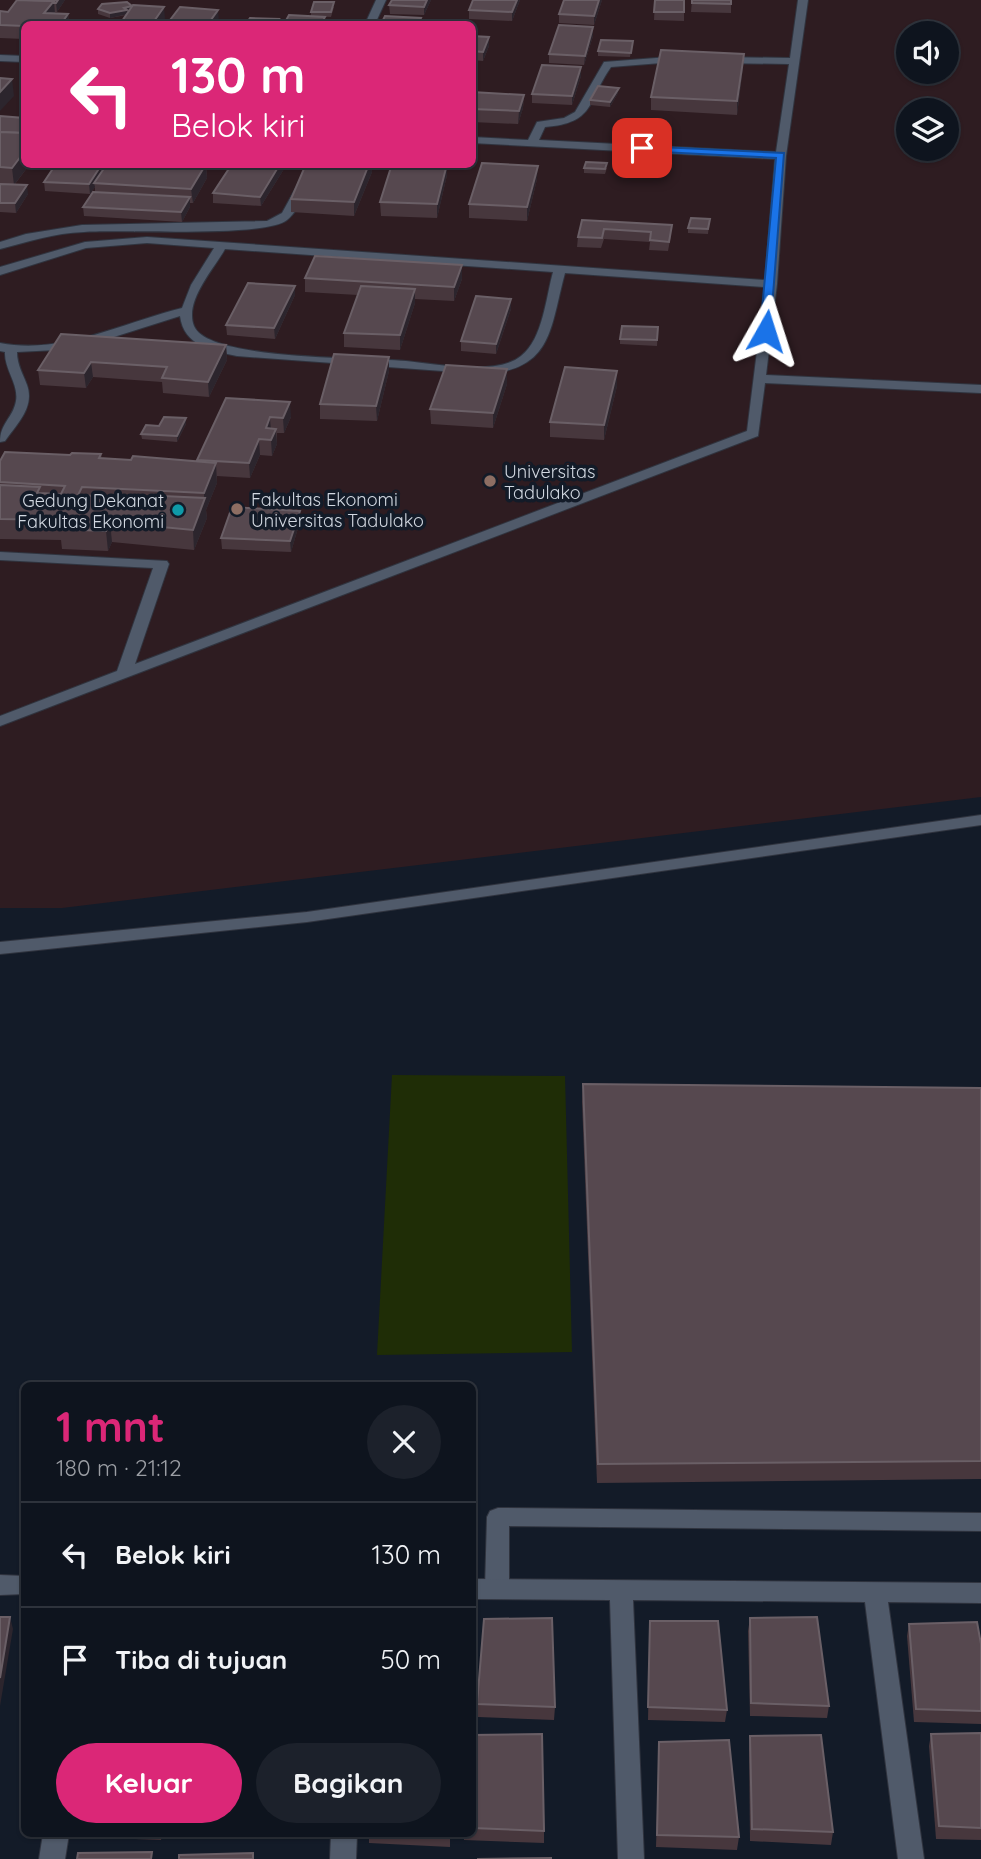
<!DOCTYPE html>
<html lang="id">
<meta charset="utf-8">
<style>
:root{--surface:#0e141e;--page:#1c212b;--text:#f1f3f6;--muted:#9b9ea4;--line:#2e333c;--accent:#db2777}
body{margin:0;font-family:Quicksand,sans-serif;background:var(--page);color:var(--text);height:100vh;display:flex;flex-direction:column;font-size:26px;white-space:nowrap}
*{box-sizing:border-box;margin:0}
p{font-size:23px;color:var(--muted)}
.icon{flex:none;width:38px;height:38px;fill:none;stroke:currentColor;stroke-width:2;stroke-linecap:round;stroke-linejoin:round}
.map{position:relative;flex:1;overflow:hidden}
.drawer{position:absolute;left:21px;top:1382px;width:455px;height:455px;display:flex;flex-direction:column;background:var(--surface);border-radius:10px;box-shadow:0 2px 5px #0004,0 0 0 2px var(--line)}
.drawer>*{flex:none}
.guide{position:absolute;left:21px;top:21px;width:455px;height:147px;border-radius:10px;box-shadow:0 2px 5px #0004,0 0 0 2px var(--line);background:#db2777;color:#fff;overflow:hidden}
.controls{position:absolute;left:896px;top:21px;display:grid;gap:14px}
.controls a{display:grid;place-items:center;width:63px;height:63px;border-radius:50%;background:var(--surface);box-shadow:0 2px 5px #0004,0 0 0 2px var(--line);font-size:35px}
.pin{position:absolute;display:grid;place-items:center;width:60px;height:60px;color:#fff;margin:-30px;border-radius:14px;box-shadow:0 4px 10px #0006}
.me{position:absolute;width:77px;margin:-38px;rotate:6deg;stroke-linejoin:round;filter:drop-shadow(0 0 5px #0008)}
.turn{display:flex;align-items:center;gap:24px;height:147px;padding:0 35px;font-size:32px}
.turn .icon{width:91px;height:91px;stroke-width:2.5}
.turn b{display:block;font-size:49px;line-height:60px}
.round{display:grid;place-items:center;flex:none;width:74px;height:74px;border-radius:37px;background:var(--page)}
.headline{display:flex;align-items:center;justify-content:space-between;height:119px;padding:0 35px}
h1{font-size:42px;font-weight:800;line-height:52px;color:var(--accent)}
.primary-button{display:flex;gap:14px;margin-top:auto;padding:14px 35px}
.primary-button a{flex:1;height:80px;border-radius:42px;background:var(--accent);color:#fff;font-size:28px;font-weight:800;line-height:80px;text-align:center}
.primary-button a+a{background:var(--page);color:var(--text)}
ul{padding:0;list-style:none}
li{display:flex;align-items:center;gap:21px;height:105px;padding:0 35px;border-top:2px solid var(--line)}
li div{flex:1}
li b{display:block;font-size:26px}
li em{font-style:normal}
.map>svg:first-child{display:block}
.education{fill:#2e1c21;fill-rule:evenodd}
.green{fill:#1f2d06}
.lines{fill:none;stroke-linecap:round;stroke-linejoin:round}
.lane-casing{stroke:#30343f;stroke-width:2}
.street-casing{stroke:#30343f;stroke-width:2}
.secondary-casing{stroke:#30343f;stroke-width:2}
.lane{fill:#505a6a;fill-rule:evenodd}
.street{fill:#505a6a;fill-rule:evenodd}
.secondary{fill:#505a6a;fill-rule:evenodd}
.wall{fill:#47373d}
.shaded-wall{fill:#2c252d}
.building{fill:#56484f;stroke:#6a5f66;stroke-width:2}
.route{fill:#1a73e8;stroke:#114b97;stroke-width:2}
.education-dot{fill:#8d6e63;stroke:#131b28;stroke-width:2.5}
.culture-dot{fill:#0f9aa8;stroke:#131b28;stroke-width:2.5}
.labels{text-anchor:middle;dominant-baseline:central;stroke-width:7;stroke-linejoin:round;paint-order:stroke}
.far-poi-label{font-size:18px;fill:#d2d8e1;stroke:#131b28;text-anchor:start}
</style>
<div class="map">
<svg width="981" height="1859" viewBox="0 0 981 1859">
<rect width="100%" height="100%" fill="#131b28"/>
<path class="education" d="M0,0h981v797l-919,111h-62zM24,24h448v140h-448zM908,33h39v39h-39zM908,110h39v39h-39z"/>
<path class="green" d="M392,1075l173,1 7,276 -195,3z"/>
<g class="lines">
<defs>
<g id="lane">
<path d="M376,0h10l-11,24h-10z"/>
<path d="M798,0h10l-22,156 -9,128 -11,91 215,10v8l-216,-10 -7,53 -758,290v-10l117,-45 36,-103 -153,-8v-8l167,9 2,3 -34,100 612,-233 18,-144 -200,-14c-15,55 -12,97 -81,101l-247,-18c-25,-5 -53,-10 -57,-40l-104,33 -59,3c0,13 6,22 10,33 8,22 -10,39 -22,56l-5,1c0,-19 13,-24 16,-41 3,-17 -12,-32 -11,-49l-5,-1v-8c62,12 122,-20 182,-35l9,-23 23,-37 -67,-5 -61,5 -86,27v-8l85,-25 62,-5 618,43 10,-121 -303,-16v-6l56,3 9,-18 27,-4 11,-6 29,-50 78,-6 4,1v4l-75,6c-24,34 -15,56 -66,60l-6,13 237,12 13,-88 -69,-1 -5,-3 5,-3 70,1zM225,249l328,23c-7,25 -10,67 -32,84 -24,20 -86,8 -115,5 -37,-4 -198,0 -212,-35 -10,-25 20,-57 31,-77z"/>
<path d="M0,55l24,1v6l-24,-1z"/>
<path d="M309,164h11c-12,17 -17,43 -33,56 -22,18 -166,9 -203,12 -30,1 -56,10 -84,17v-7l26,-8 56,-9 185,-4 15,-8z"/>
<path d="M498,1508l483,5v18l-472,-5v63l-4,7 -8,3 -8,-3 -4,-7 2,-72 3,-6z"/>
</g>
<g id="street">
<path d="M0,1575l24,1v18l-24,1z"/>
<path d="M472,1579l509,4v20l-93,-1 36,257h-26l-33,-257 -232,-2 11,259h-26l-8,-259 -138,-1z"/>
<path d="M43,1834h26l-4,25h-26z"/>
<path d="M331,1834h26l-1,25h-26z"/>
</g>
<path id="secondary" d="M981,815v10l-674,97 -307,32v-12l307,-30z"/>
</defs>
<use href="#lane" class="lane-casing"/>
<use href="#street" class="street-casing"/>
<use href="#secondary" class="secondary-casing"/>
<use href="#lane" class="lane"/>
<use href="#street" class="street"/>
<use href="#secondary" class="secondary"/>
</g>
<g class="wall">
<path d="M65,0l-8,12h-2v2h13l1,10h-45v15l-24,-1v-27l8,1z"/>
<path d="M392,0h39l-7,15 -34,-1 -1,-9z"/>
<path d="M473,0h47l-8,21 -43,-2v-9z"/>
<path d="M602,0l-8,25 -35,-2v-9z"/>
<path d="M655,0h29v21l-30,-1z"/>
<path d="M692,0h39v13l-40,-1z"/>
<path d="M132,7l33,12 -39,-4 -16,3 -12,-4v-5z"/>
<path d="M334,7l-3,10 -20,-1v-4z"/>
<path d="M472,36l17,10 -6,15 -11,-1z"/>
<path d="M593,36l-9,29 -35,-2v-9z"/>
<path d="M633,41l-3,16 -32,-1v-5z"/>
<path d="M743,67l-6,48 -86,-5v-13z"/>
<path d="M581,76l-9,29 -40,-2v-9z"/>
<path d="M472,92l52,3 -1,13 -5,16 -46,-2z"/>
<path d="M618,93l-8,14 -20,-2v-5z"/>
<path d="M0,116l24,48h6l-15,20 13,10 -12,19 -16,-1z"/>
<path d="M56,164h150l1,14 -14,25h-3v4l-8,15 -98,-6 -1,-9 12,-15v-5l-5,7 -45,-3 -1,-9z"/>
<path d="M306,164h65l1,8 -18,44 -63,-4v-13z"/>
<path d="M392,164h55v11l-10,43 -56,-2 -1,-14z"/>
<path d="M584,168h23l-2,6 -21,-1z"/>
<path d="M284,169l-23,37 -48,-3v-10z"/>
<path d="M537,179l-10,42 -58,-3v-14z"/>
<path d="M582,220l89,15 -3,16 -19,-1 1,-8 -46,-3 -3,9 -24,-1 1,-10z"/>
<path d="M709,224l-1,10 -20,-1v-5z"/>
<path d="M462,265v14l-8,22 -39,-2v4l-15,47 -56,-3v-14l14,-38 -53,-3v-14z"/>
<path d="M295,295l-20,44 -48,-4 -1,-10z"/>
<path d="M511,299v10l-15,45 -35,-3v-10z"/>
<path d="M658,327l-1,19 -37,-2v-5z"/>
<path d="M61,334l165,11 1,15 -18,37 -46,-4 -1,-11 -69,-5 -7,11 -46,-3 -2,-15z"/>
<path d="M389,357v14l-12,50 -57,-2v-15z"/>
<path d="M507,369v15l-14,44 -62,-4 -1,-15z"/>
<path d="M617,371v15l-13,54 -54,-3v-15z"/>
<path d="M226,398l65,19 -7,16h-7v11l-5,12 -12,-1 -10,23 -33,-2v7l-11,27 1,8 -13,32 -82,-8 -4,9 -46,-2 -1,-9 -61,-1v-78l70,-6 31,-1 1,5 96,2 -1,-1z"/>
<path d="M186,418v6l-9,18 -35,-3 -1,-5z"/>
<path d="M300,521l-9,31 -69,-3 -1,-11z"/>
<path d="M583,1084l398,4v391l-384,4 -15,-381z"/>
<path d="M750,1618l79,88 -2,12 -77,-2 -2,-85z"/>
<path d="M650,1621l77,89 -2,12 -77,-2z"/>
<path d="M909,1624l72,20v80l-67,-2 -7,-86z"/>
<path d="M477,1704l78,3 -1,13 -76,-3z"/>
<path d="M981,1733v107l-45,-1 -7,-93 2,-12z"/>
<path d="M472,1735l72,96v12l-80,-3v-6h8z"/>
<path d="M750,1736l83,96 -2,13 -81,-4 -1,-92z"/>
<path d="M659,1742l80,95 -2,13 -81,-3z"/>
<path d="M81,1834h81l-1,6 -79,-3z"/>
<path d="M369,1834h81v13l-81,-4z"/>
</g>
<g class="shaded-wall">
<path d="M58,0h7l-8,12 -1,-9z"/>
<path d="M427,0h4l-7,15v-8z"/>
<path d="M517,0h3l-8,21v-9z"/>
<path d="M599,0h3l-8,25v-9z"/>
<path d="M54,1l1,13 -11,-1z"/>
<path d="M132,6v4l-5,1 1,3 -18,4v-5l14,-5z"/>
<path d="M164,7l1,12 -4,5h-9z"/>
<path d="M218,10l1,12 -2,2h-9z"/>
<path d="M68,14l1,10h-8z"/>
<path d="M593,27v9l-9,29 1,-9z"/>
<path d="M489,37v9l-6,15v-9z"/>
<path d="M744,54l-1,13 -6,48v-14z"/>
<path d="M581,67v9l-9,29v-9z"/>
<path d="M12,79l2,17 -14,15v-19z"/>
<path d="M619,88l-1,5 -8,14v-5z"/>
<path d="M524,95l-1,13 -5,16 1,-13z"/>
<path d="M24,152v12h6l-16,21 -2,-17z"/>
<path d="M102,164h2v8l-10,11 1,4 -5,7 -1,-10z"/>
<path d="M206,164l1,14 -14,25 -2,-14z"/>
<path d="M280,164h3l1,5 -23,37 -1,-9z"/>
<path d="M369,164h2l1,8 -18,44v-14z"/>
<path d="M447,164v11l-10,43v-14z"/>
<path d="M538,166l-1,13 -10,42v-14z"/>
<path d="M27,185l1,9 -12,19 -1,-10z"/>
<path d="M190,197v10l-8,15 -1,-10z"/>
<path d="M462,265v14l-8,22v-14z"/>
<path d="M295,286v9l-20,44 -1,-11z"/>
<path d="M415,289v14l-15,47v-15z"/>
<path d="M511,299v10l-15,45v-10z"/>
<path d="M226,345l1,15 -18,37 -1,-15z"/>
<path d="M389,357v14l-12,50 -1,-15z"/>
<path d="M91,362l2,15 -7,11 -2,-15z"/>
<path d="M507,369v15l-14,44v-15z"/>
<path d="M617,371v15l-13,54v-15z"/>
<path d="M290,402l1,15 -7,16 -1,-15z"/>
<path d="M270,417l1,15 -5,-4z"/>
<path d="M186,418v6l-9,18v-6z"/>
<path d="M276,429l1,15 -5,12 -1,-16z"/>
<path d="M259,439l1,16 -10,23 -1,-15z"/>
<path d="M216,463l1,20 -11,27 1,8 -13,32 -1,-20 11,-29v-8z"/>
<path d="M300,511v10l-9,31 -1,-11z"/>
<path d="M110,522l2,20 -4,9 -2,-20z"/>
<path d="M10,1617l3,12 -13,77v-28z"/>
</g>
<g class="building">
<path d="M17,0l37,1 -10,12 24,1 -7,10h-37v2l-24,-1v-14l8,1z"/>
<path d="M23,0h35l-2,3h-2v-2z"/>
<path d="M392,0h35l-3,7 -35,-2z"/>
<path d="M473,0h44l-5,12 -43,-2z"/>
<path d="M564,0h35l-5,16 -35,-2z"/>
<path d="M655,0h29v12h-30z"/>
<path d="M692,0h39v4l-39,-1z"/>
<path d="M127,2l5,4 -8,2 3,2 -17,3 -12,-4 4,-5z"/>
<path d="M314,2h20l-3,10h-20z"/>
<path d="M133,5l31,2 -12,17h-32z"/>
<path d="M180,7l38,3 -10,14h-41z"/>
<path d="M289,15l36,2 -4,7h-37z"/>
<path d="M385,16l36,2 -3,6h-37z"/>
<path d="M250,18l29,1 -3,5h-30z"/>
<path d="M559,25l34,2 -8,29 -36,-2z"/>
<path d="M472,36l17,1 -6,15 -11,-1z"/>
<path d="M601,40l32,1 -2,12 -33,-2z"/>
<path d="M661,50l83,4 -7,47 -86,-4z"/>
<path d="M542,65l39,2 -9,29 -40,-2z"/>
<path d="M0,78l12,1 -12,13z"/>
<path d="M598,86l21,2 -9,14 -20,-2z"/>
<path d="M472,92l52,3 -5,16 -47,-2z"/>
<path d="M0,116l24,2v15l-24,-1z"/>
<path d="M0,132l24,1v19l-12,16 -12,-1z"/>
<path d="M586,162l21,1 -2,6 -21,-1z"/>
<path d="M482,163l56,3 -11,41 -58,-3z"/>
<path d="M56,164h46l-13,20 -45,-2z"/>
<path d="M107,164h99l-15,25 -97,-6z"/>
<path d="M232,164h48l-20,33 -47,-4z"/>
<path d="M306,164h63l-15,38 -63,-3z"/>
<path d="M392,164h55l-10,40 -57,-2z"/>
<path d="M0,184l27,1 -12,18h-15z"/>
<path d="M93,192l97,5 -9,15 -98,-5z"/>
<path d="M691,218l19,1 -2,10 -20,-1z"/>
<path d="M582,220l90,5 -3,17 -19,-2 1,-8 -47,-3 -2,9 -24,-1z"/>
<path d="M315,256l147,9 -8,22 -149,-9z"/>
<path d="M248,283l47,3 -21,42 -48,-3z"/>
<path d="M361,286l54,3 -15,46 -56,-2z"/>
<path d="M476,296l35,3 -15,45 -35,-3z"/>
<path d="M622,326l36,1 -1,13 -37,-1z"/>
<path d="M61,334l165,11 -18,37 -46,-4 5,-11 -76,-5 -7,11 -46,-3z"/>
<path d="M334,354l55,3 -13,49 -56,-2z"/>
<path d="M446,365l61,4 -14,44 -63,-4z"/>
<path d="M565,367l52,4 -13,54 -54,-3z"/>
<path d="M226,398l64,4 -7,16 -13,-1 -4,11 10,1 -5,11 -12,-1 -10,24 -52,-3z"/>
<path d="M164,417l22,1 -9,18 -36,-2 5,-9 13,1z"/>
<path d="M5,452l65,3 2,-2 29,1 -2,4 32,2 2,-4 83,7 -12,30 -122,-6 -4,8 84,5 1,-4 42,2 -12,32 -83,-8 -4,9 -47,-2 5,-9 -64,-1v-34l40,2 -3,6 24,1 4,-8 -65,-4v-21z"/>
<path d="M232,507l68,4 -10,30 -69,-3z"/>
<path d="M583,1084l398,4v373l-383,3z"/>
<path d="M0,1617h10l-10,61z"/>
<path d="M817,1617l12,89 -78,-3 -1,-85z"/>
<path d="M552,1618l3,89 -78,-3 7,-85z"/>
<path d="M650,1621h68l9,89 -79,-3z"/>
<path d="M977,1622l4,22v67l-65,-2 -7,-85z"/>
<path d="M981,1733v95l-42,-2 -8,-92z"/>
<path d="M542,1734l2,97 -72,-3v-93z"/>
<path d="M821,1735l12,97 -81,-3 -2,-93z"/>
<path d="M729,1740l10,97 -82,-2 2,-93z"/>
<path d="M152,1852l-1,7h-74l1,-6z"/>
<path d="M253,1853v6h-74v-4z"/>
<path d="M551,1858v1h-74z"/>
</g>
<path class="route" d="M639,146l145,7 -14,181 -10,-3 16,-173 -134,-7 -4,-3z"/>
<g class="education-dot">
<circle cx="490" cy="481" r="7"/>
<circle cx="237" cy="509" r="7"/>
</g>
<circle class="culture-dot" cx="178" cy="510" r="7"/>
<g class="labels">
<g class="far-poi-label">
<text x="504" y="471">Universitas<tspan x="504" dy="21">Tadulako</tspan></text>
<text x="251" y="499">Fakultas Ekonomi<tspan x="251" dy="21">Universitas Tadulako</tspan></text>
<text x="164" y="500" text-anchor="end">Gedung Dekanat<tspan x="164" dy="21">Fakultas Ekonomi</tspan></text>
</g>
</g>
</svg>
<div class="controls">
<a><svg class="icon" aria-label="sound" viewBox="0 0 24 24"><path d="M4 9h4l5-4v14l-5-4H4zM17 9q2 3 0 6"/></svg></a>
<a><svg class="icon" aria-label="layers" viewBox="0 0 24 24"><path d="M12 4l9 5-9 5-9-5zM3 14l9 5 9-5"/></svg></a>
</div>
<div class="pin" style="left:642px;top:148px;background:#d93025"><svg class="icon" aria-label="arrive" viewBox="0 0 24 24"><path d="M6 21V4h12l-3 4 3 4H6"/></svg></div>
<svg class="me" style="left:766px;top:331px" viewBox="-20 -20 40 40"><path d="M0-17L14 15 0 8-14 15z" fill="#1a73e8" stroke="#fff" stroke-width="4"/></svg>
<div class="guide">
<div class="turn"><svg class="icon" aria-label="left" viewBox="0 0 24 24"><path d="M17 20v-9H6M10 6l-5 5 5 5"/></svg><div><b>130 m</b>Belok kiri</div></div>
</div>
<section class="drawer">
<div class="headline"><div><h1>1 mnt</h1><p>180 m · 21:12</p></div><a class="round"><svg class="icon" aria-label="close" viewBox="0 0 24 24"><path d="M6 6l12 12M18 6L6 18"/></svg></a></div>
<ul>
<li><svg class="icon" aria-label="left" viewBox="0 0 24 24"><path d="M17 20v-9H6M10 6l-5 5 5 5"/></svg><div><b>Belok kiri</b></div><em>130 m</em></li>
<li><svg class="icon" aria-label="arrive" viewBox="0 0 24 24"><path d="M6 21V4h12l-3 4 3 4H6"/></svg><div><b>Tiba di tujuan</b></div><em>50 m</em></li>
</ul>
<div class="primary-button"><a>Keluar</a><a>Bagikan</a></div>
</section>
</div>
